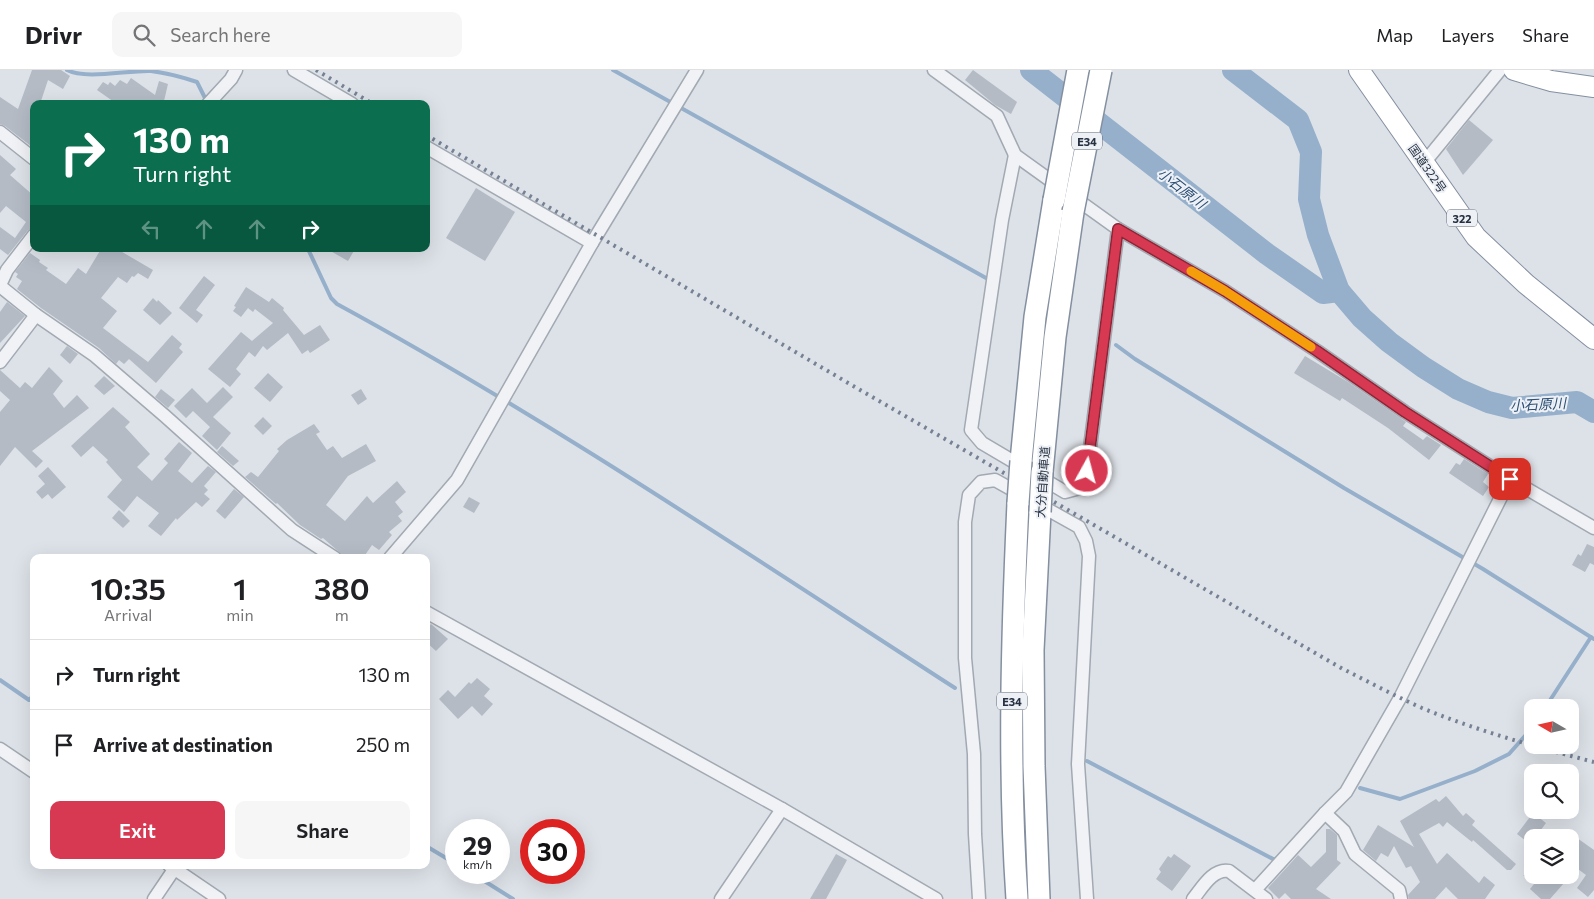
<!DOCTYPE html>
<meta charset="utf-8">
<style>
:root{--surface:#fff;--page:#f6f6f6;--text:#202124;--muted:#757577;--line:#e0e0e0;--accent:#d73952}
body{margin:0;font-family:Commissioner,"Noto Sans JP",sans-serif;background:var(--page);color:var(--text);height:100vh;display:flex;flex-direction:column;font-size:19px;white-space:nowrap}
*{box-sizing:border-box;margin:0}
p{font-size:16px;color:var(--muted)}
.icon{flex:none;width:28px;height:28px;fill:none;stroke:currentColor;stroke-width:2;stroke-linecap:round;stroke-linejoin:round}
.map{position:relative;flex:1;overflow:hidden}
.side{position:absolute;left:30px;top:484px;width:400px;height:315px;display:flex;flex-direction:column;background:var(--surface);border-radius:10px;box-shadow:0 5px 20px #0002}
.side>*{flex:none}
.hud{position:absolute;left:30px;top:30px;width:400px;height:152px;border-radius:10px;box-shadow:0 5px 20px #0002;background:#0b6e4f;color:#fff;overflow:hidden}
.needle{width:32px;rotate:279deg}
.tools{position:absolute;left:1524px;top:629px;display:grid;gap:10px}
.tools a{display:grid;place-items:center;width:55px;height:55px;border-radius:10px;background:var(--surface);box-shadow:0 5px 20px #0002;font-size:25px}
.speed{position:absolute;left:445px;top:749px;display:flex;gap:10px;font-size:25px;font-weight:700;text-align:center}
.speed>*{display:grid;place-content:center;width:65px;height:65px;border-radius:50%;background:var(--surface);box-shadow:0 5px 20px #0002;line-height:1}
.speed small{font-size:12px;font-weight:400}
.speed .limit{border:8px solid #d22;background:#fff;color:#111}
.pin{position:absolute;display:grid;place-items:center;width:42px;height:42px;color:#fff;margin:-21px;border-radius:10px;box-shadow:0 2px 8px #0006}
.me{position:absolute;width:55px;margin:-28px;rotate:7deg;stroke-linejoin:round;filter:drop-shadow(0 0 4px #0008)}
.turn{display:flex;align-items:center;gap:18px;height:105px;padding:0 20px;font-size:22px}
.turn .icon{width:65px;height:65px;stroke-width:2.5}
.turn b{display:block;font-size:35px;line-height:42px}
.lanes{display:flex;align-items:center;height:48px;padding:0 20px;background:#0003;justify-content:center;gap:25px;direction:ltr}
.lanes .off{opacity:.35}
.eta{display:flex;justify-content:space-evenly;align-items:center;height:85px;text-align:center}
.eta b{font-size:30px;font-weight:600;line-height:35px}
.primary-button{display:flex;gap:10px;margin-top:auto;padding:10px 20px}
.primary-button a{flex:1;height:58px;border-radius:10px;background:var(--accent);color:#fff;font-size:20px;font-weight:600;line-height:58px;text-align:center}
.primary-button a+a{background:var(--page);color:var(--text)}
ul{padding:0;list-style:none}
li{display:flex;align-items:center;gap:15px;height:70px;padding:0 20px;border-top:1px solid var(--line)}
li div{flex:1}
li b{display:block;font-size:19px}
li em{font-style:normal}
header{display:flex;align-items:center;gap:30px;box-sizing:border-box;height:70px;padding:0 25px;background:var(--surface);border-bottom:1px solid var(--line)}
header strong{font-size:24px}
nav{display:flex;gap:28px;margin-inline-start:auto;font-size:18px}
.search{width:350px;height:45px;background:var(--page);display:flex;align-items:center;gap:12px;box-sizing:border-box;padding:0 18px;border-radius:10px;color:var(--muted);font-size:19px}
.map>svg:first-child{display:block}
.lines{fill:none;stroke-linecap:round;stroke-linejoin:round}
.stream{stroke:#96b0cb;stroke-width:4}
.river{stroke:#96b0cb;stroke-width:22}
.building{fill:#b4bbc5}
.minor-casing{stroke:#a2a9b2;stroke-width:15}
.trunk-casing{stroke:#848fa0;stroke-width:22}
.motorway-casing{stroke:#848fa0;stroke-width:24}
.minor{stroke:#f0f2f6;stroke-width:12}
.trunk{stroke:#fff;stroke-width:20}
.motorway{stroke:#fff;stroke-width:21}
.rail{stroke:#768193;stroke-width:4;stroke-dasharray:2.5 5;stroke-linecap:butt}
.motorway-bridge-casing{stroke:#848fa0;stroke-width:24;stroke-linecap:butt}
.motorway-bridge{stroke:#fff;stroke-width:21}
.route-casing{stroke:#8c2535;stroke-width:12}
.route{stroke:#d73952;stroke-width:9}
.slow{stroke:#f59e0b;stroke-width:9}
.labels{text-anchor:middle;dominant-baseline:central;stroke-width:4;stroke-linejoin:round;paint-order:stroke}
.shield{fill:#edf1f6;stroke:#626a77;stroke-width:1}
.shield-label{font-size:11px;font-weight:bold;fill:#263040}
.street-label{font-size:12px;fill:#263040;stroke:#edf1f6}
.water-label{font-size:14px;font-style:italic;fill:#2d4f76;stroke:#edf1f6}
</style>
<header>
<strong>Drivr</strong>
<div class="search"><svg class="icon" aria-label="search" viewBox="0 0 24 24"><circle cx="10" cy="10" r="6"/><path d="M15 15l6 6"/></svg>Search here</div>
<nav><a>Map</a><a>Layers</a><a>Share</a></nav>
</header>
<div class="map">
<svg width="1594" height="829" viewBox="0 0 1594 829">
<rect width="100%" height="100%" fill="#dde2e8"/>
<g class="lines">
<g class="stream">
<path d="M67,0c19,10 61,0 84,1 16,2 31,6 46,11l8,16 4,3"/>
<path d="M613,0l373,208"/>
<path d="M308,179l23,49 6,6c213,116 415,253 618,384"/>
<path d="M1116,275l19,14 209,129 139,81 111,70"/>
<path d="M0,610l29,20 5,-5"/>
<path d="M1545,638l46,-71"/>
<path d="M1087,691l188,99 2,-2"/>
<path d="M1360,718l40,11 75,-28 34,-17 23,-26"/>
<path d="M426,776l30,18"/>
<path d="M470,802l43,27"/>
</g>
<g class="river">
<path d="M1031,0l236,184 56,39 16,-2"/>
<path d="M1233,0l65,50 13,32 -2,47 9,36 21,56 23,27 27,24 34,25 35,22 30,13 24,6 65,-6 17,10"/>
</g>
</g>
<g class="building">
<path d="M32,0h29l9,6 -7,13 -15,-9 -8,24h-6v40l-3,2 -26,-20 -5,-2v-27l18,12z"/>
<path d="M973,0l44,32 -6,12 -16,-9 -30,-25z"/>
<path d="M131,8l24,17 4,-14 9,3 -4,17 4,3h-51l-20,-14 6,-8 5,3 2,-3 5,4 5,-6 7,4z"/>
<path d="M1469,50l24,20 -30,35 -17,-26z"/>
<path d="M0,85l16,14 -6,6 24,21v31l-6,3 -20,25 -8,-6v-22l15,11 11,-16 -20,-16 -6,7z"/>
<path d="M476,118l39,24 -30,49 -39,-23z"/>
<path d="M101,179h16l36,21 -5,9 -10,-6 -4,4 -2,-1 -5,7 -9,-6 -17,21 16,13 -14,17 45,34 24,-27 10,9 -3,4 4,4 -27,31 -27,-24 -5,5 -5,-4 -3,4 -17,-16 -58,-40 -24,-19 5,-8 -6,-4 2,-3 -3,-2 15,-19 10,7 -1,2 9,6 -2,2 20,14 12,-16 8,6z"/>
<path d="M327,179h28l-7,12z"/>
<path d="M204,206l11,9 -19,25 7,5 -6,8 -18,-15z"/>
<path d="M246,217l23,15 3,-4 12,10 -1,2 21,25 16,-10 10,15 -20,13 -2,-3 -6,4 -14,-21 -21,17 -4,-4 -8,11 -6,-5 -13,17 5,5 -11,13 -22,-18 33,-37 11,9 21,-18 -18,-14 -2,3 -5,-4 -7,9 -8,-6 3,-4 -2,-1z"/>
<path d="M153,228l4,4 1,-2 14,13 -12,12 -17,-15z"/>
<path d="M7,232l18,14 -25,27v-31z"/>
<path d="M67,276l11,8 -8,10 -10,-9z"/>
<path d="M1305,286l43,26 58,40 -3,4 20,14 4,-4 14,9 -12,15 -41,-32 -46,-30 -2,3 -46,-28z"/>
<path d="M49,297l14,14 -10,13 11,14 13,-13 12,13 -57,43 11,10 -7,7 -21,-21 -15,19v-54l10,-12 -10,-9v-21l20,18 5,-6 7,6z"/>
<path d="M268,303l15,14 -13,15 -16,-14z"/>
<path d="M104,306l11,10 -11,9 -10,-9z"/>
<path d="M223,317l10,10 -20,20 18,16 -14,17 -15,-14 8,-9 -17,-16 -7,7 -12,-12 18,-18 15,15z"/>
<path d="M161,319l14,11 -7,8 -13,-11z"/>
<path d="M361,319l6,10 -9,6 -7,-10z"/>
<path d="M113,337l17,15 -5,5 25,27 -13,13 15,14 16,-18 -4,-4 15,-17 13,11 -14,18 14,12 16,-17 8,6 -12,14 4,4 -4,4 6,5 -8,8 -6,-5 -19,18 -1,-2 -15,18 -13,-10 11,-13 -22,-17 -13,16 -17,-15 15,-17 -16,-18 2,-2 -15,-14 -12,11 -10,-11z"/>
<path d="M263,347l9,9 -9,9 -9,-9z"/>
<path d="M314,354l6,8 -4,2 11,16 6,-4 9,12 24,-14 10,17 -28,15 -22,29 19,16 22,-25 6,7 24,-22 9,11 -11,10 8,10 -5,4 4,5 -13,11 3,3 -13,15 -7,-5 -9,13h-17l-23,-20 -2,1 -21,-14 -23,-22 -1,1 -31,-27 6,-5 7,5 21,-26 -2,-2 10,-9z"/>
<path d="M222,376l17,15 -6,5 -16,-14z"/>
<path d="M1464,389l24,15 -5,8 6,5 -6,9 -34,-23 7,-10 4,2z"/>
<path d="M48,397l18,20 -14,12 -4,-5 -6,5 -6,-7 9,-8 -7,-8z"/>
<path d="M234,419l10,8 -19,22 -9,-8z"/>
<path d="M469,427l11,6 -6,10 -11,-6z"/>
<path d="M119,440l11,11 -7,7 -11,-10z"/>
<path d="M1587,474l7,3v18l-4,-2 -5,9 -13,-7 6,-11 3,2z"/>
<path d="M431,554l17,15 -12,12 -10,-9v-13z"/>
<path d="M477,608l13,11 -6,7 9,8 -11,12 -10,-10 -14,13 -19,-20 9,-9 7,7 14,-15 2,2z"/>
<path d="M1446,726l17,20 3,-3 9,8 -3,4 44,39 -5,6h-4l-34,-30 -1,2 -25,-20 -4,5 -4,-4 -20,11 18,30 10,-11 32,30 5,-7 11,9 -10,14h-27l-12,-12 -11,12h-26l-1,-4 12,-13 -9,-16 -5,2 -12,-22 -6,11 -7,-4 -5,8 -13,-11 15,-25 36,22 -14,-26 36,-22 3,3z"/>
<path d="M1533,743l13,10 -11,15h-3l-2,6 -13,-10z"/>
<path d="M1326,759h4l7,6v25l4,3 -25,26 15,10h-40l-6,-6 -6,6 -11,-11 30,-33 13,12 15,-15z"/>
<path d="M1570,763l24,17v40l-6,7 -11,-9 9,-13 -16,-12z"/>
<path d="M836,784l11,6 -21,39h-16z"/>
<path d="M1174,784l17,12 -19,25 -16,-12 5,-7 -2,-3 9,-13 3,2z"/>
<path d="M1523,805h31l10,8 -14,16h-9l-11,-10 4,-5z"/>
</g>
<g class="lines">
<defs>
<g id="minor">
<path d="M294,0l58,34"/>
<path d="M934,0l63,46 18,39 103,74 107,62 92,60 88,61 105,67 84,49"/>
<path d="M208,34l23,-25 5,-9"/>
<path d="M0,62l34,27"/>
<path d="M426,77l166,96"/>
<path d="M1015,85l-13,65 -31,210 11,13 83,49 15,-4 7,-17 31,-242"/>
<path d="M1424,93l76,-93"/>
<path d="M0,215l7,-15 27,-35"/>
<path d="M0,216l36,29 58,40 71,61 127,114 43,28"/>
<path d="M0,292l36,-47"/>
<path d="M390,488l67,-78 135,-237 105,-173"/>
<path d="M426,542l356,197 154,90"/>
<path d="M0,679l34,23"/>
<path d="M1325,743l19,18 11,23 44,36 2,9"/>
<path d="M169,795l50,34"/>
<path d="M1255,820l70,-77 21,-21 54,-94 110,-219"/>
<path d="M154,829l23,-34"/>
<path d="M721,829l61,-90"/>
<path d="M979,829l-4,-65 -1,-80 -9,-96v-136l4,-27 12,-13 14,-2 84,47 7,14 3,15 -11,208 9,135"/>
<path d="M1193,829c9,-11 20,-31 36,-28l37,28"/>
</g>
<g id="trunk">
<path d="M1359,0l117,167 50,47 68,55"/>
<path d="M1514,0l37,11 43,6"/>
</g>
<g id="motorway">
<path d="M1021,391l14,-144 19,-117"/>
<path d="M1042,402l13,-135 18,-125"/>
<path d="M1017,829c-9,-132 -5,-264 1,-396"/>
<path d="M1039,829l-5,-133 -1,-116 7,-138"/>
</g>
</defs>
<use href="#minor" class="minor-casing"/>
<use href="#trunk" class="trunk-casing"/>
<use href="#motorway" class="motorway-casing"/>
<use href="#minor" class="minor"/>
<use href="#trunk" class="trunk"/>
<use href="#motorway" class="motorway"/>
<g class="rail">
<path d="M316,0l57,34"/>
<path d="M426,65l429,252 488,282c26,13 52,27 79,39 56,23 114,39 172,54"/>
</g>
<defs>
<g id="motorway-bridge">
<path d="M1054,130l24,-130"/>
<path d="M1073,142l28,-142"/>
<path d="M1018,433l3,-42"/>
<path d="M1040,442l2,-40"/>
</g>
</defs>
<use href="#motorway-bridge" class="motorway-bridge-casing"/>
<use href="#motorway-bridge" class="motorway-bridge"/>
</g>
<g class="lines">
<defs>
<path id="route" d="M1087,401l31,-242 107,62 92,60 88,61 105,67"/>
</defs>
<use href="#route" class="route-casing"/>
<use href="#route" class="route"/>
<path class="slow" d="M1191,201l34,20 86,56"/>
</g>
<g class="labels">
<g class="shield">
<rect x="1072" y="62.5" width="30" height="17" rx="4"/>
<rect x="1447" y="139.5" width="30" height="17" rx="4"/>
<rect x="997" y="622.5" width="30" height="17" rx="4"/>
</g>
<g class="shield-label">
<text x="1087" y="71">E34</text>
<text x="1462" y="148">322</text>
<text x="1012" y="631">E34</text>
</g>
<g class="street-label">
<text transform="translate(1428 98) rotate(55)">国道322号</text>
<text transform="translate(1042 412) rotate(-86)">大分自動車道</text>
</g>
<g class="water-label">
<text transform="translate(1182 118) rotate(38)">小石原川</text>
<text transform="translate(1538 334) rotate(-3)">小石原川</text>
</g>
</g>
</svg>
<div class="tools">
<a><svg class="needle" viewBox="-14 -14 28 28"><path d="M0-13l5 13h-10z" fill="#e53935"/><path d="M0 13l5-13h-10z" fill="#757577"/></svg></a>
<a><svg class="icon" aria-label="search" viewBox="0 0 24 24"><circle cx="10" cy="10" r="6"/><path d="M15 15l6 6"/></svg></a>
<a><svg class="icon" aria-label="layers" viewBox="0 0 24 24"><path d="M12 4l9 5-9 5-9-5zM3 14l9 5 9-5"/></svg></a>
</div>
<div class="speed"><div>29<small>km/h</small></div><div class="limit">30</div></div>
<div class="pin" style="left:1510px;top:409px;background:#d93025"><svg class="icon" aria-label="arrive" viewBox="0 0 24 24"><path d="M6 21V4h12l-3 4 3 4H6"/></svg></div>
<svg class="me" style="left:1087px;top:401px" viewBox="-20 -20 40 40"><circle r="17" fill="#d73952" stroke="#fff" stroke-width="3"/><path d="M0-11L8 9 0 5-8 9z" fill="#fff"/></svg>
<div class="hud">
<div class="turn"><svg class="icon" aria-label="right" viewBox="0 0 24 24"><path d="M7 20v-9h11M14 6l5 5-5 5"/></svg><div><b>130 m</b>Turn right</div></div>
<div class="lanes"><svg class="icon off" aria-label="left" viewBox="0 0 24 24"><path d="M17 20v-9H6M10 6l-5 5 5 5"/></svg><svg class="icon off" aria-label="ahead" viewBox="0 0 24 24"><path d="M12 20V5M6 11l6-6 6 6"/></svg><svg class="icon off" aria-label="ahead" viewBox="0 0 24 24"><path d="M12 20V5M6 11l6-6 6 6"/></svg><svg class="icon" aria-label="right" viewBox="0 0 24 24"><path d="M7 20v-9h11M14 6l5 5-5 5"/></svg></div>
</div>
<section class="side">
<div class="eta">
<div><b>10:35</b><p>Arrival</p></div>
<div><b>1</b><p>min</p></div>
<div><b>380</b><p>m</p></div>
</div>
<ul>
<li><svg class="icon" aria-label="right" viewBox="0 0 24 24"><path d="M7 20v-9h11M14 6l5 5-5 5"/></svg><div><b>Turn right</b></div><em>130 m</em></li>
<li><svg class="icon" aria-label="arrive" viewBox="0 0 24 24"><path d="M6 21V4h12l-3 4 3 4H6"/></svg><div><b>Arrive at destination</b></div><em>250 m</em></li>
</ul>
<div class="primary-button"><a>Exit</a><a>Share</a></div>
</section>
</div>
